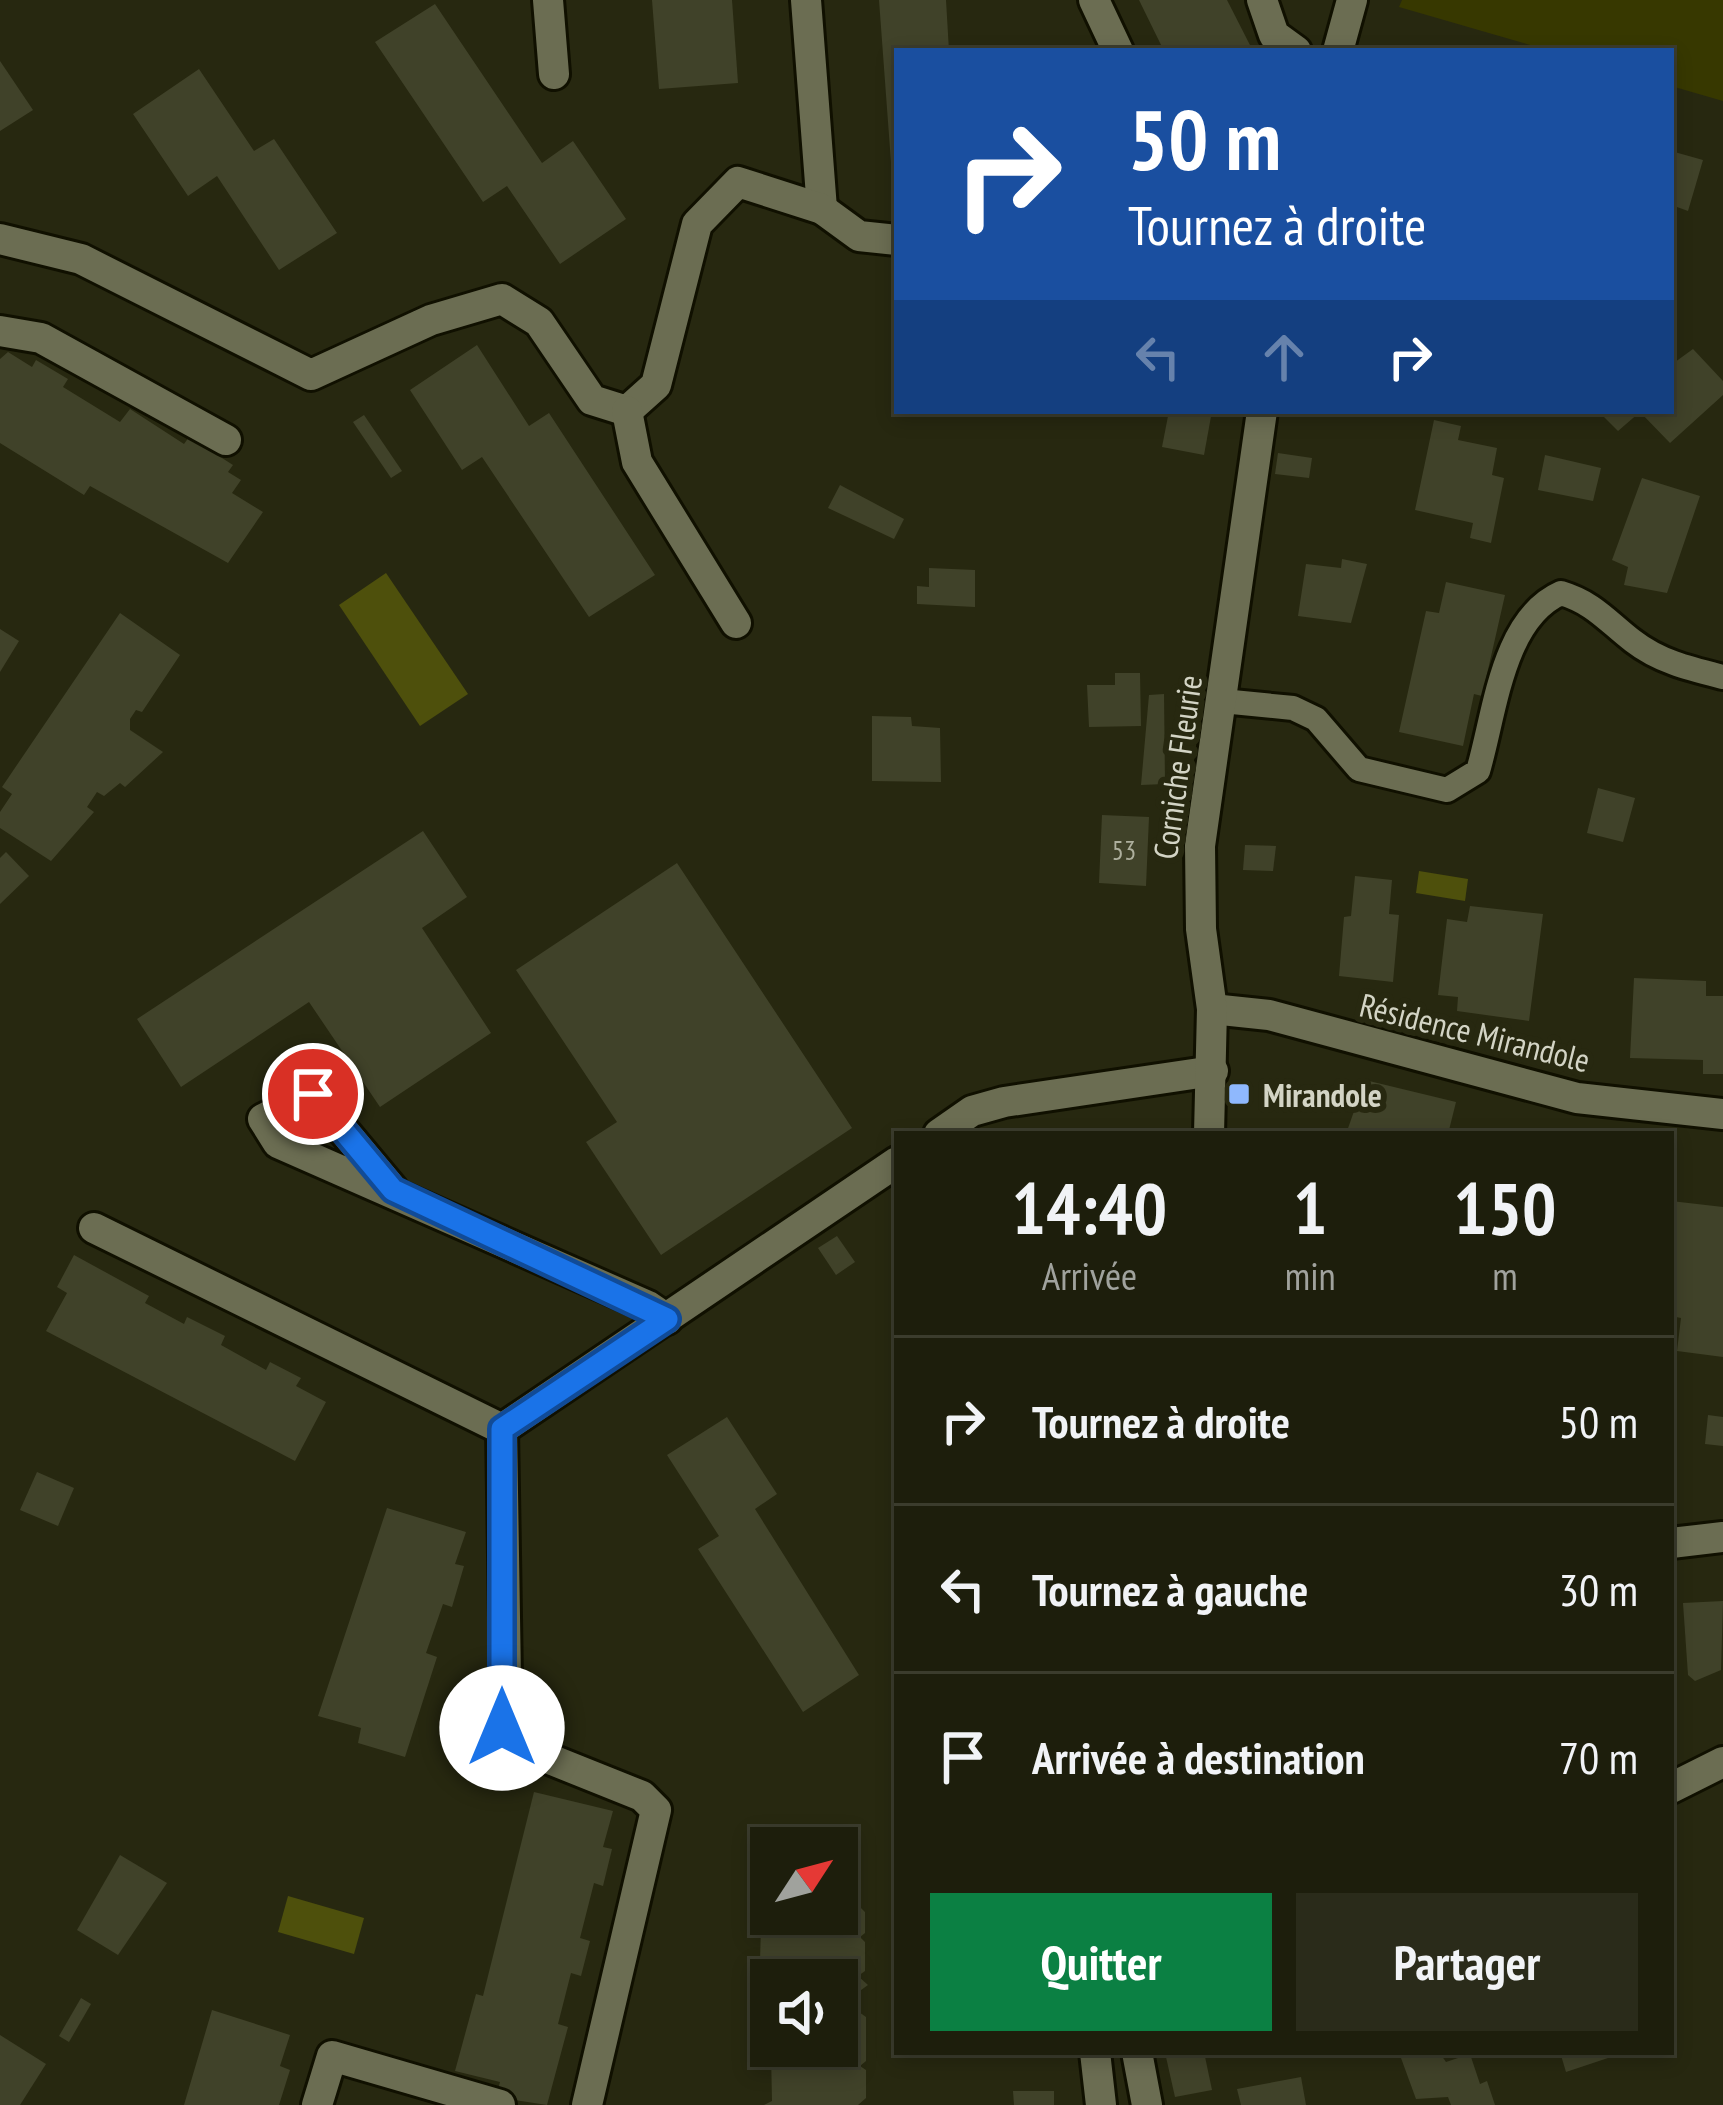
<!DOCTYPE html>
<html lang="fr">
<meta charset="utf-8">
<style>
:root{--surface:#1d1e0c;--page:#2a2b1a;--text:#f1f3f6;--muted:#a0a29d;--line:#3b3c2d;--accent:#0b8043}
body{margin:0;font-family:"PT Sans Narrow",sans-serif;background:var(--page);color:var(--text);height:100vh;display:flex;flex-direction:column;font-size:45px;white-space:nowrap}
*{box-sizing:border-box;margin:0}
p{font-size:39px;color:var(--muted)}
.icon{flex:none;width:66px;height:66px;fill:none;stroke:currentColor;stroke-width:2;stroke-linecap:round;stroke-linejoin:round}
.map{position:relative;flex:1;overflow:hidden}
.details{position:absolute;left:894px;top:1131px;width:780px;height:924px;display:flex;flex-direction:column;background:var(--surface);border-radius:0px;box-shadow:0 6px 18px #0003,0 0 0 3px var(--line)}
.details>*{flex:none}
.hud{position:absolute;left:894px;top:48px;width:780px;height:366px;border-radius:0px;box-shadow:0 6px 18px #0003,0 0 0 3px var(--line);background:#1a4fa0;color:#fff;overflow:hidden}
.needle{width:78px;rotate:54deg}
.fabs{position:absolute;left:750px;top:1827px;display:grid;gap:24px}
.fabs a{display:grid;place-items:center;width:108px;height:108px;border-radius:0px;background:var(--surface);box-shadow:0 6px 18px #0003,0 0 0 3px var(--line);font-size:60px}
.pin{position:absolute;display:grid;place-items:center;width:102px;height:102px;color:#fff;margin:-51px;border:6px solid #fff;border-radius:50%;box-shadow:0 3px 12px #0007}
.me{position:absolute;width:132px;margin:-66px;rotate:0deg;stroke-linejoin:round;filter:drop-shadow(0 0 9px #0008)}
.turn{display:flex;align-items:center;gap:42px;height:252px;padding:0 36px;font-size:54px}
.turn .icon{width:156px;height:156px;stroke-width:2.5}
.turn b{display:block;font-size:84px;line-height:102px}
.lanes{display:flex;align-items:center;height:114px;padding:0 36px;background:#0003;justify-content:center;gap:60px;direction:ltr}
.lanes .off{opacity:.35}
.eta{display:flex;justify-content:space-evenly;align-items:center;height:204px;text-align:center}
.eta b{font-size:72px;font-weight:700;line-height:84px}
.cta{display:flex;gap:24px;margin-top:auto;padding:24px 36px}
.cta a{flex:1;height:138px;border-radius:0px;background:var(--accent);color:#fff;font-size:48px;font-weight:700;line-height:138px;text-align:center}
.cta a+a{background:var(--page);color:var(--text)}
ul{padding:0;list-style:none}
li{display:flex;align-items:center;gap:36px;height:168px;padding:0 36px;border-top:3px solid var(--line)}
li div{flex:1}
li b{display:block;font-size:45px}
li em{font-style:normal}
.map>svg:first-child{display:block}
.green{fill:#373800}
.water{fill:#4e500c}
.building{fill:#404229}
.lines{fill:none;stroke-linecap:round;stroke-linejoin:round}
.service-casing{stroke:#101000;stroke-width:30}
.minor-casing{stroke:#101000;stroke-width:36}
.secondary-casing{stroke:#101000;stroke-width:36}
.service{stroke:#6b6d52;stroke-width:24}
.minor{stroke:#6b6d52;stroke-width:30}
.secondary{stroke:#6b6d52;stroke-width:30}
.route-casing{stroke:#114b97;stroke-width:30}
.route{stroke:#1a73e8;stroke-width:21}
.poi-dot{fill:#8fb8fd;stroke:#272810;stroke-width:4.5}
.labels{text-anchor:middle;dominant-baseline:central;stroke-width:12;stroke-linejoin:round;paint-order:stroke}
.number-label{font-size:27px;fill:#aeb09e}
.street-label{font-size:33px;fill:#d3d4c5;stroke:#272810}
.poi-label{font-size:33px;font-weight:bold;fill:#d3d4c5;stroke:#272810;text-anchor:start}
</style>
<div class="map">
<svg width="1723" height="2105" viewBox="0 0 1723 2105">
<rect width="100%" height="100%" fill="#272810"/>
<path class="green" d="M1402,0h321v101l-52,-15v-35h-120l-152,-44z"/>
<g class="water">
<path d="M386,573l82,121 -48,32 -81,-121z"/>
<path d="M1419,871l49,8 -3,22 -49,-8z"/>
<path d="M288,1896l76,22 -10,36 -76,-22z"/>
</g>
<g class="building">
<path d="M652,0h80l6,83 -79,6z"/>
<path d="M879,0h67l3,51h-52v124l-5,1z"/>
<path d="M1139,0h88l26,51h-89z"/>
<path d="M435,4l107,159 31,-22 53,78 -66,45 -53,-78 -24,16 -108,-160z"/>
<path d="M0,61l33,49 -33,21z"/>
<path d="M199,69l55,82 20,-12 63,94 -58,37 -62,-94 -29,20 -55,-82z"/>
<path d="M1671,151l32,9 -15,51 -11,-4 -6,11z"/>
<path d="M477,345l52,81 20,-13 106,162 -66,42 -107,-160 -20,13 -52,-80z"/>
<path d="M1693,349l30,32v14l-53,48 -30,-31 -22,19 -20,-20h73v-46z"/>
<path d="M8,352l24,15 4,-7 32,19 -5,8 57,35 10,-13 54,35 5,-7 44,28 -5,7 13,8 -9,13 31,19 -35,51 -138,-77 -6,9 -84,-52v-84z"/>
<path d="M1169,411h43l-8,44 -42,-8z"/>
<path d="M364,415l38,56 -11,7 -38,-56z"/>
<path d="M1434,420l27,6 -3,14 39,8 -5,27 12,3 -13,65 -21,-5 3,-15 -58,-13z"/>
<path d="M1278,453l34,5 -3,20 -34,-4z"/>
<path d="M1545,455l56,13 -8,33 -55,-11z"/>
<path d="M1642,478l58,18 -33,97 -43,-8 4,-18 -16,-7z"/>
<path d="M840,485l64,34 -10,20 -66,-31z"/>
<path d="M1342,559l25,5 -16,59 -53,-7 8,-52 35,4z"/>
<path d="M929,568l46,2v37l-58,-3v-18l12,1z"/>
<path d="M1446,582l59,13 -23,101 -8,-2 -11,52 -64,-14 27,-121 13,2z"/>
<path d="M120,613l60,42 -38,57 -6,-2 -6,9v11l33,22 -38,35 -5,-4 -16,13 -7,-4 -10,15 7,5 -43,49 -51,-33v-16l12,-18 -10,-7z"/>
<path d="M0,629l19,12 -19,31z"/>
<path d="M1115,673h25l1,53 -52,1 -2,-42h28z"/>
<path d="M1164,694l1,90 -24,1 8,-90z"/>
<path d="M872,716l39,1 1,9 28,2 1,54 -69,-1z"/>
<path d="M1598,788l37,10 -12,44 -36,-9z"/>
<path d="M1102,815l47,2 -3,69 -47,-3z"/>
<path d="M423,831l44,66 -45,31 69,105 -111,74 -71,-105 -128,85 -44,-68z"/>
<path d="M1245,845l31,1 -3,25 -30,-1z"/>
<path d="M6,852l23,24 -29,28v-46z"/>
<path d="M677,863l175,265 -191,127 -75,-113 31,-20 -101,-152z"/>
<path d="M1355,876l37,4 -3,34 10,1 -6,67 -54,-6 5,-59 7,-1z"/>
<path d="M1470,906l73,8 -14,107 -72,-10 1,-14 -20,-2 9,-76 20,3z"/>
<path d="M1634,978l72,3v15h17v78h-20v-14l-73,-2z"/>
<path d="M1365,1080l91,22 -8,32h-102z"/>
<path d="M1671,1201l52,6v150l-46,-6 4,-33 -10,-2z"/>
<path d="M837,1236l18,26 -19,13 -18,-27z"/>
<path d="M74,1255l75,41 -4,7 39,21 3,-7 38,19 -4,9 45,25 4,-8 31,16 -5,8 30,16 -31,59 -249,-130 21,-38 -10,-6z"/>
<path d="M1708,1415l15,2v29l-18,-2z"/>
<path d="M727,1417l50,77 -22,15 104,166 -56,37 -105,-163 21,-13 -52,-81z"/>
<path d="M37,1472l37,16 -16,38 -38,-16z"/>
<path d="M387,1508l79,24 -11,32 9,2 -12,41 -9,-3 -17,49 11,4 -32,100 -47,-14 3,-15 -43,-12z"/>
<path d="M1723,1601l-2,69 -26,11 -7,-6 -5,-72z"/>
<path d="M534,1792l79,19 -10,36 9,2 -9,37 -9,-3 -14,55 10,3 -9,35 -10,-3 -13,51 10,3 -21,78 -51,-8 4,-15 -45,-11 21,-77 7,2z"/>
<path d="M120,1855l47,28 -49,72 -41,-25z"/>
<path d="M859,1906l6,6v21l-5,4 5,5v29l-7,5 10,9 -11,8 2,19 7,5v44l-6,5 6,4v28l-8,7h-94l8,-4 -1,-47 -9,-6 -1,-32 10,-6v36h66v-66h-68v-15l-9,-4 1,-35 8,-6 -1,-6h69v-6z"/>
<path d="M81,1998l10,6 -22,38 -10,-6z"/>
<path d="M212,2010l78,25 -10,31 10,4 -11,35h-95z"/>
<path d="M0,2035l46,29 -26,41h-20z"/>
<path d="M1204,2052l8,38 -37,7 -9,-40z"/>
<path d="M1419,2052h20l7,10 24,-8 10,30 7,-3 8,24h-44l-3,-8 -32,2 -15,-41z"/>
<path d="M1560,2052h53l1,4 -48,16z"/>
<path d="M1301,2077l5,28h-65l-4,-16z"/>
<path d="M1013,2091h41v14h-40z"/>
</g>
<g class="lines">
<defs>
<path id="service" d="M1222,701l71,7 23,11 43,50 88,21 31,-19c17,-57 24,-152 83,-178 33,10 46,28 72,48 27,21 58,28 90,36"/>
<g id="minor">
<path d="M548,0l6,74"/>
<path d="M806,0l16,209"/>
<path d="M1094,0l24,51"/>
<path d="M1262,0l12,35 22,16"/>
<path d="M0,239l81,20 230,116 120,-55 71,-21 37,23 53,78 35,11 29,-26 41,-161 41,-42 84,27 37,27 38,4"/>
<path d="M0,331l41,7 185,102"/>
<path d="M627,411l10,51 99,161"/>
<path d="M1212,1009l57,6 308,83 146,16"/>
<path d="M939,1134l33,-23 32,-9 209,-31"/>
<path d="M393,1190l-80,-96 -50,25 15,24 370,163 19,13"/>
<path d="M94,1228l408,201 395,-267"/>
<path d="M502,1429l5,313 135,54 14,14 -69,295"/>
<path d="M1671,1543l52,-6"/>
<path d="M1671,1788l52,-26"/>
<path d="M1095,2052l6,53"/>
<path d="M317,2105l15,-49 168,49"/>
</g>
<g id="secondary">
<path d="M1338,51l14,-51"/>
<path d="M1209,1134l3,-125 -11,-80 -1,-83 62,-435"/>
<path d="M1137,2052l10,53"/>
</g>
</defs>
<use href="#service" class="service-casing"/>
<use href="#minor" class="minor-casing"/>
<use href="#secondary" class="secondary-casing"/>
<use href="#service" class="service"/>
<use href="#minor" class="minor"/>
<use href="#secondary" class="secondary"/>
</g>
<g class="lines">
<defs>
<path id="route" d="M313,1094l80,96 274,129 -165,110v299"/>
</defs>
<use href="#route" class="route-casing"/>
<use href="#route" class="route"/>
</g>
<rect class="poi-dot" x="1227" y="1082" width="24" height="24" rx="6"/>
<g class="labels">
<g class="number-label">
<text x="1124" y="850">53</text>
</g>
<g class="street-label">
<text transform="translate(1177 767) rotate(-82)">Corniche Fleurie</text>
<text transform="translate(1475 1032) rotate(14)">Résidence Mirandole</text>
</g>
<g class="poi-label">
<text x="1263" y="1094">Mirandole</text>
</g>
</g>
</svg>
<div class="fabs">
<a><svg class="needle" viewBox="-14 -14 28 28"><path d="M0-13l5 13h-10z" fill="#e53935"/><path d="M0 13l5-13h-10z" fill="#a0a29d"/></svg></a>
<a><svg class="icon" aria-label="sound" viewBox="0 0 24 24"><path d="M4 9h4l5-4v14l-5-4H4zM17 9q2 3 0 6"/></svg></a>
</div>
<div class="pin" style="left:313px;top:1094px;background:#d93025"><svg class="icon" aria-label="arrive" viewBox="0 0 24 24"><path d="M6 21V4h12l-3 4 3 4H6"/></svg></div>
<svg class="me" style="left:502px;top:1728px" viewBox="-20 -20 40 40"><circle r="19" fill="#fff"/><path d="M0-13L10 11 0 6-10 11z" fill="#1a73e8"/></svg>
<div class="hud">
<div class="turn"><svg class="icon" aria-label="right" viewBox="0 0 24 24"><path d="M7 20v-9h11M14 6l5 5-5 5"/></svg><div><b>50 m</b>Tournez à droite</div></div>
<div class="lanes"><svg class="icon off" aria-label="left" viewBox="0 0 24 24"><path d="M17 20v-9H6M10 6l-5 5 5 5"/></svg><svg class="icon off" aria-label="ahead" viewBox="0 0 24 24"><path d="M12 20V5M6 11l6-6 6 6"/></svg><svg class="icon" aria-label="right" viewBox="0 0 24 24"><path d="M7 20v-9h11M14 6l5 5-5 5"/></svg></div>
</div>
<section class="details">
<div class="eta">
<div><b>14:40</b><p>Arrivée</p></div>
<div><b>1</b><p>min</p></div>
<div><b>150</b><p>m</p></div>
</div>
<ul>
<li><svg class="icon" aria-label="right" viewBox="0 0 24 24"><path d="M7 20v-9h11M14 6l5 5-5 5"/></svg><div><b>Tournez à droite</b></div><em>50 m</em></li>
<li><svg class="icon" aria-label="left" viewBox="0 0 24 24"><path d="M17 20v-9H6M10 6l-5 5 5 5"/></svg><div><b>Tournez à gauche</b></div><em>30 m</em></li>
<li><svg class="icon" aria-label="arrive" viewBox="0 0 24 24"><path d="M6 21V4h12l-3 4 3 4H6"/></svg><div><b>Arrivée à destination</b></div><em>70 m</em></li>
</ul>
<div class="cta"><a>Quitter</a><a>Partager</a></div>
</section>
</div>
